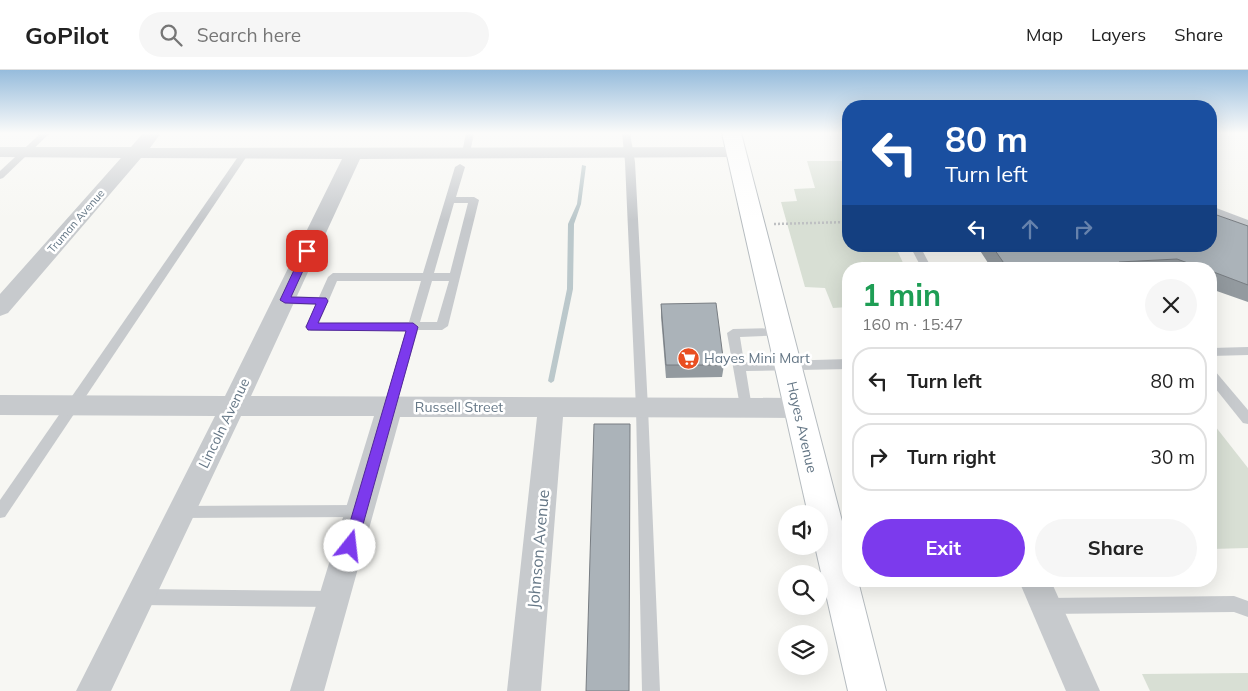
<!DOCTYPE html>
<meta charset="utf-8">
<style>
:root{--surface:#fff;--page:#f6f6f6;--text:#222;--muted:#767676;--line:#e0e0e0;--accent:#7c3aed}
body{margin:0;font-family:Mulish,sans-serif;background:var(--page);color:var(--text);height:100vh;display:flex;flex-direction:column;font-size:19px;white-space:nowrap}
*{box-sizing:border-box;margin:0}
p{font-size:16px;color:var(--muted)}
.icon{flex:none;width:28px;height:28px;fill:none;stroke:currentColor;stroke-width:2;stroke-linecap:round;stroke-linejoin:round}
.map{position:relative;flex:1;overflow:hidden}
.sheet{position:absolute;left:842px;top:192px;width:375px;height:325px;display:flex;flex-direction:column;background:var(--surface);border-radius:20px;box-shadow:0 5px 20px #0002}
.sheet>*{flex:none}
.guide{position:absolute;left:842px;top:30px;width:375px;height:152px;border-radius:20px;box-shadow:0 5px 20px #0002;background:#1a4fa0;color:#fff;overflow:hidden}
.controls{position:absolute;left:778px;top:435px;display:grid;gap:10px}
.controls a{display:grid;place-items:center;width:50px;height:50px;border-radius:50%;background:var(--surface);box-shadow:0 5px 20px #0002;font-size:25px}
.pin{position:absolute;display:grid;place-items:center;width:42px;height:42px;color:#fff;margin:-21px;border-radius:10px;box-shadow:0 2px 8px #0006}
.me{position:absolute;width:55px;margin:-28px;rotate:16deg;stroke-linejoin:round;filter:drop-shadow(0 0 4px #0008)}
.turn{display:flex;align-items:center;gap:18px;height:105px;padding:0 20px;font-size:22px}
.turn .icon{width:65px;height:65px;stroke-width:2.5}
.turn b{display:block;font-size:35px;line-height:42px}
.lanes{display:flex;align-items:center;height:48px;padding:0 20px;background:#0003;justify-content:center;gap:25px;direction:ltr}
.lanes .off{opacity:.35}
.round{display:grid;place-items:center;flex:none;width:52px;height:52px;border-radius:26px;background:var(--page)}
.head{display:flex;align-items:center;justify-content:space-between;height:85px;padding:0 20px}
h1{font-size:30px;font-weight:700;line-height:38px;color:#1e9e55}
.primary-button{display:flex;gap:10px;margin-top:auto;padding:10px 20px}
.primary-button a{flex:1;height:58px;border-radius:30px;background:var(--accent);color:#fff;font-size:20px;font-weight:700;line-height:58px;text-align:center}
.primary-button a+a{background:var(--page);color:var(--text)}
ul{padding:0;list-style:none}
li{display:flex;align-items:center;gap:15px;height:68px;margin:0 10px 8px;padding:0 10px;border:2px solid var(--line);border-radius:20px}
li div{flex:1}
li b{display:block;font-size:19px}
li em{font-style:normal}
header{display:flex;align-items:center;gap:30px;box-sizing:border-box;height:70px;padding:0 25px;background:var(--surface);border-bottom:1px solid var(--line)}
header strong{font-size:24px}
nav{display:flex;gap:28px;margin-inline-start:auto;font-size:18px}
.search{width:350px;height:45px;background:var(--page);display:flex;align-items:center;gap:12px;box-sizing:border-box;padding:0 18px;border-radius:28px;color:var(--muted);font-size:19px}
.map>svg:first-child{display:block}
.green{fill:#d8dfd4}
.lines{fill:none;stroke-linecap:round;stroke-linejoin:round}
.stream{fill:#bbc8cb;fill-rule:evenodd}
.secondary-casing{stroke:#b6bcc0;stroke-width:2}
.path{stroke:#bec0c2;stroke-width:2.5;stroke-dasharray:2 2;stroke-linecap:butt}
.lane{fill:#c7cacd;fill-rule:evenodd}
.street{fill:#c7cacd;fill-rule:evenodd}
.secondary{fill:#fff;fill-rule:evenodd}
.wall{fill:#939a9f}
.building{fill:#abb3b9;stroke:#787d82}
.route{fill:#7c3aed;stroke:#51269a}
.labels{text-anchor:middle;dominant-baseline:central;stroke-width:5;stroke-linejoin:round;paint-order:stroke}
.far-street-label{font-size:11px;fill:#657786;stroke:#fff}
.poi-label{font-size:14px;fill:#657786;stroke:#fff;text-anchor:start}
.street-label{font-size:14px;fill:#657786;stroke:#fff}
.near-street-label{font-size:16px;fill:#657786;stroke:#fff}
</style>
<header>
<strong>GoPilot</strong>
<div class="search"><svg class="icon" aria-label="search" viewBox="0 0 24 24"><circle cx="10" cy="10" r="6"/><path d="M15 15l6 6"/></svg>Search here</div>
<nav><a>Map</a><a>Layers</a><a>Share</a></nav>
</header>
<div class="map">
<svg width="1248" height="621" viewBox="0 0 1248 621">
<rect width="100%" height="100%" fill="#f7f7f3"/>
<g class="green">
<path d="M807,91h39l3,6v79h46l11,23h-57v38l-16,1 -8,-20 -20,-1 -24,-85 16,-1 -3,-12 21,-1z"/>
<path d="M1211,356h4l33,42v80l-37,1z"/>
<path d="M1248,603v18h-98l-8,-17z"/>
</g>
<g class="lines">
<path class="stream" d="M582,95l4,1 -5,38 -7,20 -1,65 -19,92 -3,2 -3,-2 19,-92 1,-65 9,-20z"/>
<defs>
<path id="secondary" d="M722,63h19l108,415v33h9l28,110h-38l-33,-145h4v-32h-11z"/>
</defs>
<use href="#secondary" class="secondary-casing"/>
<path class="path" d="M774,154l75,-2"/>
<g class="lane">
<path d="M41,63h9l-47,45 -3,1v-8z"/>
<path d="M466,63h8l-4,20 -4,3 -4,-3z"/>
<path d="M622,63h8l5,29 13,246 12,283h-18l-6,-283 -11,-246z"/>
<path d="M245,80l4,3 -244,364 -5,1v-18l242,-349z"/>
<path d="M460,94l5,3 -9,30h18l5,3 -31,126 -6,4h-24l-22,76 -1,4h-10l-1,-4 22,-76 -95,1 -6,-4 11,-22 -31,-1 -6,-4 6,-4 34,1 9,-20 5,-4h90l32,-106zM454,133h14l-18,70h-16zM337,211h84l-12,41 -90,1zM432,211h17l-12,41h-17z"/>
<path d="M1211,136l37,14v6l-37,-13z"/>
<path d="M910,176h10l12,23h-10z"/>
<path d="M780,258l4,1 2,3 -2,3 -44,2 4,25 105,-3v10l-103,2 6,37 -1,4h-10l-14,-79 6,-4z"/>
<path d="M1248,277v8l-37,1v-8z"/>
<path d="M1211,299l4,2 33,39v14l-5,-1 -32,-40z"/>
<path d="M360,435l5,1 2,5 -2,5 -5,1 -180,1 -5,-1 -2,-5 2,-5 5,-1z"/>
<path d="M139,519l195,2 6,3 2,5 -2,5 -6,3 -195,-2 -6,-3 -2,-5 2,-5z"/>
<path d="M1234,526l14,5v16l-14,-5 -188,2 -6,-2 -2,-6 2,-6 6,-2z"/>
</g>
<g class="street">
<path d="M143,63h18l-11,15 586,-1 6,1 3,4 -3,4 -6,1 -376,2 -109,237 546,2 9,3 4,7 -4,7 -9,3 -234,-1 -22,274h-34l30,-274h-137l-76,274h-34l84,-275h-133l-130,275h-35l139,-275 -215,-1v-20l225,1 117,-237 -201,-1 -133,155 -8,3v-22l121,-136 -121,-1v-10h131z"/>
<path d="M1019,511h32l49,110h-34z"/>
</g>
<use href="#secondary" class="secondary"/>
</g>
<g class="wall">
<path d="M1248,156v76l-37,-13v-20h-219l-15,-23h234z"/>
<path d="M661,234l63,61 -2,12 -56,1 -5,-61z"/>
</g>
<g class="building">
<path d="M1211,143l37,13v59l-37,-14v-2h-7l-27,-10 -58,3 5,7h-116l-16,-23h219z"/>
<path d="M716,233l8,62h-58l-5,-61z"/>
<path d="M594,354h36l-1,267h-43z"/>
</g>
<linearGradient id="sky" x2="0" y2="1"><stop stop-color="#96bcdc"/><stop offset="0.42" stop-color="#fbfbfa"/><stop offset="1" stop-color="#fbfbfa" stop-opacity="0"/></linearGradient>
<rect width="1248" height="150" fill="url(#sky)"/>
<path class="route" d="M307,178l5,3 -21,46 35,1 2,3 -10,22h95l5,4 -61,219 -3,4 -4,2 -5,-2 -2,-4 63,-215 -98,-1 -2,-3 10,-23 -31,-1 -5,-3 23,-49z"/>
<defs>
<symbol id="supermarket-disc" viewBox="-11 -11 22 22"><circle r="9.5" fill="#e94e21" stroke="#fff"/><path d="M-6-5.5h2.5l.6 2H6L4.5 2H-2.5L-4.4-4H-6ZM-1.5 3.2a1.3 1.3 0 1 0 .1 0ZM3 3.2a1.3 1.3 0 1 0 .1 0Z" fill="#fff"/></symbol>
</defs>
<g fill-rule="evenodd">
<use href="#supermarket-disc" x="676" y="276" width="25" height="25"/>
</g>
<g class="labels">
<g class="far-street-label">
<text transform="translate(76 151) rotate(-49)">Truman Avenue</text>
</g>
<g class="poi-label">
<text x="704" y="288">Hayes Mini Mart</text>
</g>
<g class="street-label">
<text x="459" y="337">Russell Street</text>
<text transform="translate(224 353) rotate(-64)">Lincoln Avenue</text>
<text transform="translate(802 357) rotate(77)">Hayes Avenue</text>
</g>
<g class="near-street-label">
<text transform="translate(538 479) rotate(-85)">Johnson Avenue</text>
</g>
</g>
</svg>
<div class="controls">
<a><svg class="icon" aria-label="sound" viewBox="0 0 24 24"><path d="M4 9h4l5-4v14l-5-4H4zM17 9q2 3 0 6"/></svg></a>
<a><svg class="icon" aria-label="search" viewBox="0 0 24 24"><circle cx="10" cy="10" r="6"/><path d="M15 15l6 6"/></svg></a>
<a><svg class="icon" aria-label="layers" viewBox="0 0 24 24"><path d="M12 4l9 5-9 5-9-5zM3 14l9 5 9-5"/></svg></a>
</div>
<div class="pin" style="left:307px;top:181px;background:#d93025"><svg class="icon" aria-label="arrive" viewBox="0 0 24 24"><path d="M6 21V4h12l-3 4 3 4H6"/></svg></div>
<svg class="me" style="left:350px;top:476px" viewBox="-20 -20 40 40"><circle r="19" fill="#fff"/><path d="M0-13L10 11 0 6-10 11z" fill="#7c3aed"/></svg>
<div class="guide">
<div class="turn"><svg class="icon" aria-label="left" viewBox="0 0 24 24"><path d="M17 20v-9H6M10 6l-5 5 5 5"/></svg><div><b>80 m</b>Turn left</div></div>
<div class="lanes"><svg class="icon" aria-label="left" viewBox="0 0 24 24"><path d="M17 20v-9H6M10 6l-5 5 5 5"/></svg><svg class="icon off" aria-label="ahead" viewBox="0 0 24 24"><path d="M12 20V5M6 11l6-6 6 6"/></svg><svg class="icon off" aria-label="right" viewBox="0 0 24 24"><path d="M7 20v-9h11M14 6l5 5-5 5"/></svg></div>
</div>
<section class="sheet">
<div class="head"><div><h1>1 min</h1><p>160 m · 15:47</p></div><a class="round"><svg class="icon" aria-label="close" viewBox="0 0 24 24"><path d="M6 6l12 12M18 6L6 18"/></svg></a></div>
<ul>
<li><svg class="icon" aria-label="left" viewBox="0 0 24 24"><path d="M17 20v-9H6M10 6l-5 5 5 5"/></svg><div><b>Turn left</b></div><em>80 m</em></li>
<li><svg class="icon" aria-label="right" viewBox="0 0 24 24"><path d="M7 20v-9h11M14 6l5 5-5 5"/></svg><div><b>Turn right</b></div><em>30 m</em></li>
</ul>
<div class="primary-button"><a>Exit</a><a>Share</a></div>
</section>
</div>
